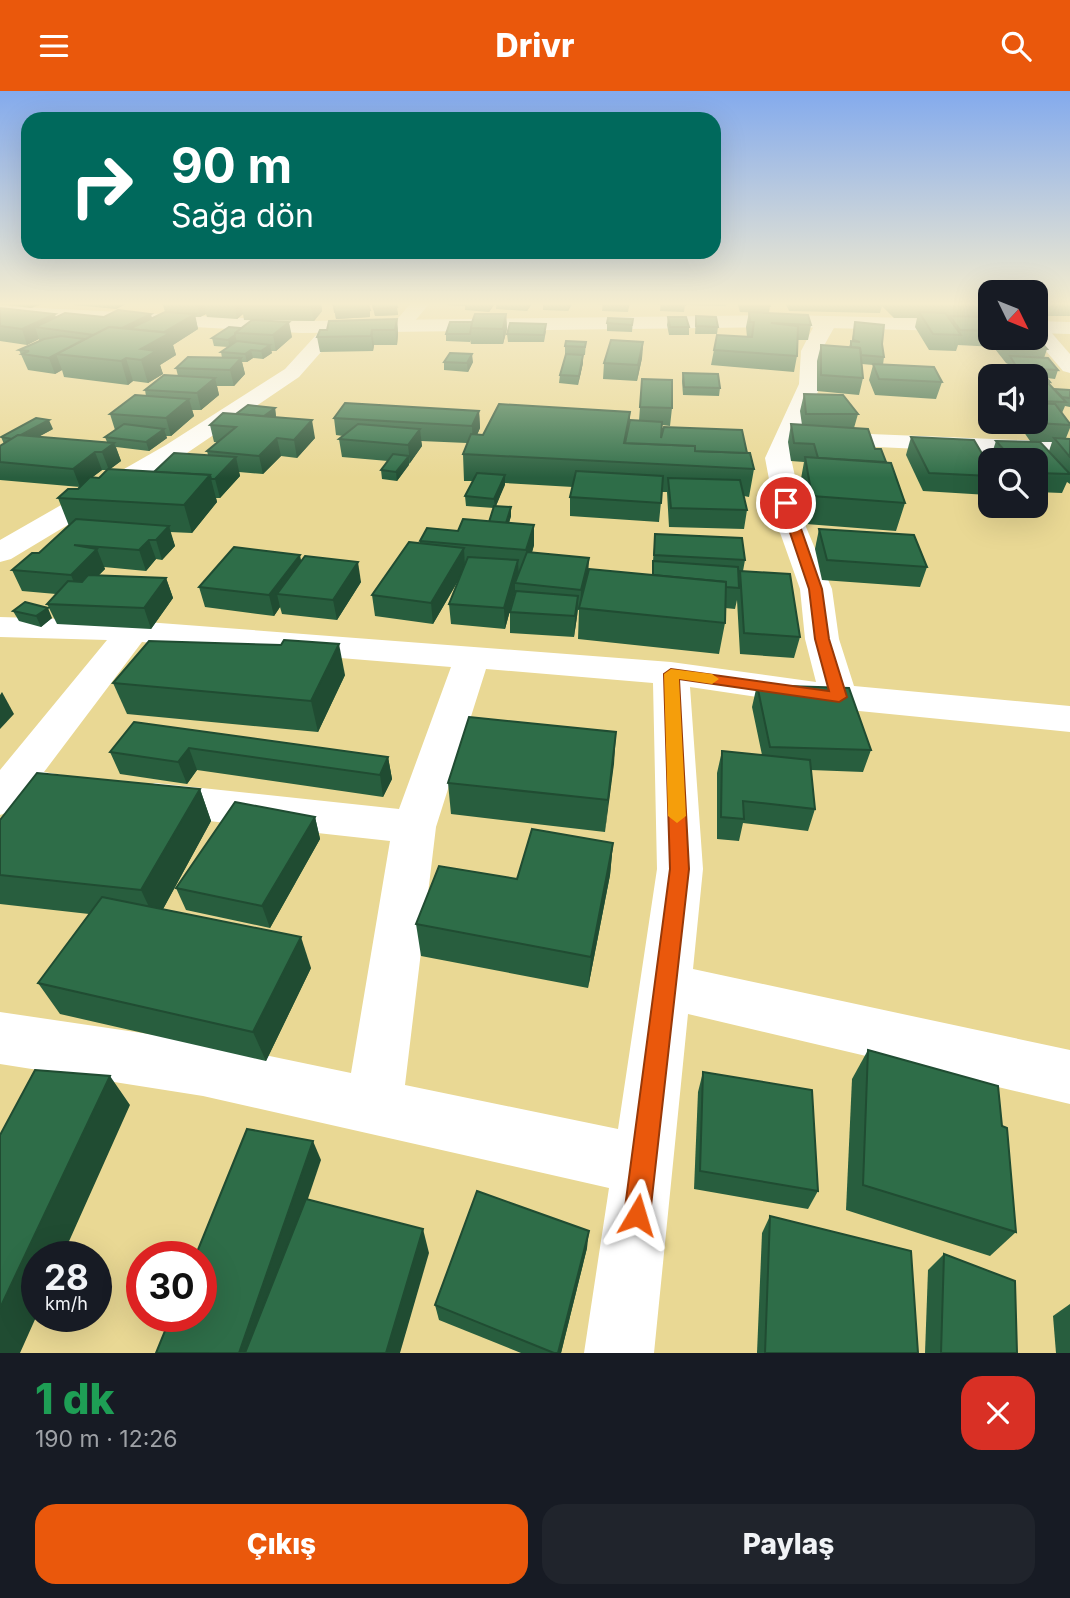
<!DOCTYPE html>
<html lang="tr">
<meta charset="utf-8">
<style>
:root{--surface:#171b24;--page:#20242c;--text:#f1f3f6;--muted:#9ea1a6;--accent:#ea580c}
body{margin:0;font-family:Inter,sans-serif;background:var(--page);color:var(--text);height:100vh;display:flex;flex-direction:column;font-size:26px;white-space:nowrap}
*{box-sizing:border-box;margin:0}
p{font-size:23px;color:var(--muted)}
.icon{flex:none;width:38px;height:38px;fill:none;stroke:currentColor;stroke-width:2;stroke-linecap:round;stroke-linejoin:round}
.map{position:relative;height:1262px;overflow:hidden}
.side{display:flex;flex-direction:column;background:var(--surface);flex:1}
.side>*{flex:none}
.hud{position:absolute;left:21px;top:21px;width:700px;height:147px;border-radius:21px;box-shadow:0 7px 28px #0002;background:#00695c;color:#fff;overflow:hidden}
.needle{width:46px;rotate:133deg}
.fabs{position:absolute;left:978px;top:189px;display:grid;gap:14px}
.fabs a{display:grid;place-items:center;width:70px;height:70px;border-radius:14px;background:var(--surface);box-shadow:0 7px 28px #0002;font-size:35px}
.speed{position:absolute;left:21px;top:1150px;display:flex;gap:14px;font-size:35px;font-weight:700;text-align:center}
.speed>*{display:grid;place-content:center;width:91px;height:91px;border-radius:50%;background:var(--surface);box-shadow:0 7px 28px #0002;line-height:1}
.speed small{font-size:18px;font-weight:400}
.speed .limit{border:10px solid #d22;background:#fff;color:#111}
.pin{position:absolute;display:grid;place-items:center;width:60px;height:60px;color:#fff;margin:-30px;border:4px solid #fff;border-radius:50%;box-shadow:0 2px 7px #0007}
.me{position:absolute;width:77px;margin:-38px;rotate:7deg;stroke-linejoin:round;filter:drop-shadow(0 0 5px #0008)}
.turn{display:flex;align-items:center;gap:24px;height:147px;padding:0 35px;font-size:32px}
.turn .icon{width:91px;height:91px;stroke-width:2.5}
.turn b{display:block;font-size:49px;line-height:60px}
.round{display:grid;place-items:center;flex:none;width:74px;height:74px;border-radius:21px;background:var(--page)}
.summary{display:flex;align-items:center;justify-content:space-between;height:119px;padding:0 35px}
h1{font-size:42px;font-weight:800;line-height:52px;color:#1e9e55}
.primary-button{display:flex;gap:14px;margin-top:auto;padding:14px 35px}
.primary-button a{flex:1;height:80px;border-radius:21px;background:var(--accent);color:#fff;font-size:28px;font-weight:800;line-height:80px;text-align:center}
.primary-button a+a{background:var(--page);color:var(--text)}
header{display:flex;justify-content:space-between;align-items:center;height:91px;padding:0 35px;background:var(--accent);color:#fff;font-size:32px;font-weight:800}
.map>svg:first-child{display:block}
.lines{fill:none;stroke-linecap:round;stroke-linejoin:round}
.minor{fill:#fff;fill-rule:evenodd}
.secondary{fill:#fff;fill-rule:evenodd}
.wall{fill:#285e3e;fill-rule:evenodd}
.shaded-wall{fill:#204c32}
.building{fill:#2e6d48;stroke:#204c32;stroke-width:2}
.route{fill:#ea580c;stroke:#983908;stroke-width:2}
.slow{fill:#f59e0b}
</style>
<header><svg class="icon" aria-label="menu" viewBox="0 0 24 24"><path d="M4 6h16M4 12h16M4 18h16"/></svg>Drivr<svg class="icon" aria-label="search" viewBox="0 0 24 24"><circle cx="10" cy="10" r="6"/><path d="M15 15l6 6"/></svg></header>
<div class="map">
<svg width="1070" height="1262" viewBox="0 0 1070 1262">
<rect width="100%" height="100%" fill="#e9d894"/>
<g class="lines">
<g class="minor">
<path d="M412,211h19l-23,27h-14l-2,-4z"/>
<path d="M825,225l7,2 3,8 -14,25v33l-30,74 15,69 26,62 7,50 15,47 216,20v26l-231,-23 -149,-22 13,182 -10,100 377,81v54l-382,-90 -34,339h-70l25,-165 -406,-92 -203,-32v-52l203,30 148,31 39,-232 -235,-26 -15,-5 -6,-11 6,-11 15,-5 244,26 52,-142 -309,-25 -98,130 48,8 6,11 -6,11 -15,4 -55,-6 -7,10 -15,5v-45l107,-130 -107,-3v-20l133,4 538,41 145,20 -11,-43 -5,-50 -22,-62 -13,-69 34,-74 2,-33 17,-33zM486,578l167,14 4,186 -39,260 -213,-44 31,-258z"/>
<path d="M335,229l9,6 -45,51 -115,78 -173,104 -11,3v-22l166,-95 119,-76 43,-47z"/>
<path d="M1036,230l7,2 27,31v19l-7,-2 -28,-33z"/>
<path d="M821,341l249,10v14l-258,-12 -3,-5 3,-5z"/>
</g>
<g class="secondary">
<path d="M0,215l301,15 486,-6 203,5v12l-203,-5 -486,6 -301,-17z"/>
<path d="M1036,230l34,1v12l-34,-1z"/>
</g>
</g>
<g class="wall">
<path d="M0,211h47l-16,6 -31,-4z"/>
<path d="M73,211h57l-14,7 -42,-4z"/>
<path d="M162,211h159l1,9 -8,10 -70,-1 -1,-6 -6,5 -30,-2 -1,-3 -6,3h-5l3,12 -25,16 3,10 -16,10 3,9 -15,9 -15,-2 -5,4 -64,-8 -2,-7 -7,4 -27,-4 -9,-20 20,-9v-2l-12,6 -27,-4v-33l56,9 96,1 13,-6z"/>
<path d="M333,211h81v1l-18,1 2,11 -23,1 -3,-11h-4l2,12 -34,2z"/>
<path d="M447,211h49l-7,10 -24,-2v-4l-18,-1z"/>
<path d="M496,211h37l-6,9 -31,-2z"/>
<path d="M543,211h30l-5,9 -25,-1z"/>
<path d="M603,211h27l-2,10 -26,-1z"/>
<path d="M661,211h65v4l-41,-1 -1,7 -24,-1z"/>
<path d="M737,211h32l1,4 -1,7 -29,-1z"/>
<path d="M785,211h205v36h46l11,11 -3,9 14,12 -3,9 -8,-1 3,4v2l4,5 16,1v17l-5,-1 -3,7 8,11v4l-4,10 4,1v45l-3,-2 -5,11 -26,-1v-32h-46v-1l6,-18h34l-13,-19h19v-46h-22l-6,-12 -2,-1 -11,-14 1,-2 -38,-2 -2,6 -27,-1 -14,-23 2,-9h-23l-12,-12 -2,7 -91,-2zM1040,351h12l-3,9z"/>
<path d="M1036,211h34v14h-27l-7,-4z"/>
<path d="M749,221l62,13 -3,15h-10l-1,16 -3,16 -83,-7 3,-15 33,-13 -1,-10z"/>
<path d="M506,223l1,15 -4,15h-32l-1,-4v2l-24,-1v-7l26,-12z"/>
<path d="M696,225l22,11 -1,7h-22z"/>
<path d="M668,226l21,10v8h-20l-2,-10z"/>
<path d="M397,228l1,15 -1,11h-23l-1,6 -53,1 -3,-15 10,-7z"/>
<path d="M633,228l-1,13 -25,-1v-8z"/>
<path d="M855,231l27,22 2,13 -1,8 59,17 -6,17 -61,-4 -6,-15 4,-15 -11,-1 1,14 -4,17 -42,-4v-30l4,-16 28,2 2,-6h1z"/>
<path d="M229,236l63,10 -16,14h-5l1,2 -9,6 -10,-1 -6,4h-5l3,12 -11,12h-17l2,9 -18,15h-9l2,6 -23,20h-5l1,2 -18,13 -33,-4 5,14 -11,8 44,3 54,-17 -1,-4 10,-9h-3l-4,-17 26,-11 39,-6 1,9 39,21 -18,20 -16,-2 -18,18 -24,-2 1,4 -20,22h-4l1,4 -25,31 -22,-1 5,14 -13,14 -6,-1 -10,12 -42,-4 1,2 -6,6 67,3 7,20 -22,31 -94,-5 -10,-20 9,-10 -34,-3 -10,-21 27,-17 30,-27 -11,-28 22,-11 -80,-7v-34l4,-2 -3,-7 52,-8 -15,8 69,5 -2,-5 10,-7 -5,-16 36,-18 -1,-6 33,-14 -2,-8 46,-10 -1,-6 7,-5 -14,-1 -2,-8zM102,379h5l-8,8 -7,-1z"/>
<path d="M546,240l-2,11h-36l-1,-8z"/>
<path d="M586,251l-1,13 -20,-1v-8z"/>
<path d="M643,251l-1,16 -5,23 -34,-2 1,-16z"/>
<path d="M583,264v8l-5,22 -19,-2 1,-8z"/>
<path d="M444,271h29l-5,10 -24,-2z"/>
<path d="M683,282l37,15 -1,8 -36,-1 -1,-14z"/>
<path d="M642,288l30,29 -2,18 -8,-1 -1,13 86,15 7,16 -5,28 -5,-1 3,14 -3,19 -75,-2 -2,-35h-5l-3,30 -89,-6v-19l3,-10 -68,-4 -9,23 15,10 -2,7 25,2v20l-2,7 56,22 64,1 3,-41 90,26 -2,11 57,66 -6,21 -54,-4 -3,-54 -2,9 -10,-1v15l-6,31 -141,-15 1,-29h-1l-4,27 -64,-4v-21l5,-20 -10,37 -54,-5 -2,-20 10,-25 -26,45 -58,-8 -3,-21 48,-52v-2l69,-19 5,-14 -28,-2 -1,-10 8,-15h-9l-1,-27 4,-11 -46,-2 1,5 -25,35 -15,-2 -1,-9 7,-9 -46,-4 -3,-18 4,-3 -7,-1 -2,-17 145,-7 1,17 -3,7h6l147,-23v8l9,1z"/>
<path d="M804,303l54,20 -4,14 21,21 11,13 19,41 -9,28 -90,-7 -6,-40 4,-22 -13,-1 -3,-19 3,-18 11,1 -2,-14z"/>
<path d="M911,346l79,30v22l-2,6 -65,-4 -17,-36z"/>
<path d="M819,438l108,38 -7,20 -98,-7 -7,-31z"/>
<path d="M301,470l60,21 -24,38 -55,-6 -2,-7 -6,9 -69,-9 -6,-20z"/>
<path d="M13,520l39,7 -11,9 -22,-6z"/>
<path d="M345,584l-27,57 -191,-18 -14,-31z"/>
<path d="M757,594l114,65 -8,22 -52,-2 4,39 -7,22 -65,-8 -4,18 -22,-2v-66l5,-22 40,4 -10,-48z"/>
<path d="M134,631l254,35 4,22 -9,18 -186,-27 -10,14 -67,-10 -10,-22z"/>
<path d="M616,641l-11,100 -154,-18 -3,-31z"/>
<path d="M200,698l11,32 -48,88 148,59 -45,93 -206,-47 -22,-31 51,-69 -89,-10v-84z"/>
<path d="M315,726l5,22 -50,89 -84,-18 -10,-22z"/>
<path d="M613,752l-3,32 -22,113 -167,-32 -5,-32 101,-45z"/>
<path d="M868,959l134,76 14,106 -26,24 -144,-46 6,-131z"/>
<path d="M703,981l115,119 -10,18 -114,-20 4,-97z"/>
<path d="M770,1125l148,137h-161l5,-120z"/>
<path d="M587,1157l-26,105h-40l-82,-33 -4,-15z"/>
<path d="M944,1163l73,99h-92l3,-83z"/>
<path d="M1070,1213v49h-14l-3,-37z"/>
</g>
<g class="shaded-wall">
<path d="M28,211h19l-16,6z"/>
<path d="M114,211h16l-14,7z"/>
<path d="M198,211h21h-15l2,12 -6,3 -3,-14z"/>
<path d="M234,211h21l-14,3 2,9 -6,5z"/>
<path d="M316,211h5l1,9 -8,10 -3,-14z"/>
<path d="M491,211h5l-7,10v-8z"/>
<path d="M526,211h7l-6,9z"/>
<path d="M568,211h5l-5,9z"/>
<path d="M397,216l1,8 -23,1 -1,-7z"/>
<path d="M370,219v7l-34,2 -1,-7z"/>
<path d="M55,223l5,15 -25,-2 4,12 -12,6 -5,-16z"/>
<path d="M151,223l4,15 -50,7z"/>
<path d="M195,223l3,15 -25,16 3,10 -16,10 3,9 -15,9 -7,-23v-11l14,-12z"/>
<path d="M506,223l1,15 -4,15v-15z"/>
<path d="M397,228l1,15 -1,11 -2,-15z"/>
<path d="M289,231l3,15 -16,14 -3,-16z"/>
<path d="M372,239l2,15 -1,6 -2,-15z"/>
<path d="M235,244l2,7 -7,5 -2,-7z"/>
<path d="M643,251l-1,16 -5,23 1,-16z"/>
<path d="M270,254l2,8 -9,6 -2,-8z"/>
<path d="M251,259l2,8 -6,4 -2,-8z"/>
<path d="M56,263l6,16 -7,4 -6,-16z"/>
<path d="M472,263l1,8 -5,10 -1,-9z"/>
<path d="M583,264v8l-5,22 1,-9z"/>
<path d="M126,267l7,23 -5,4 -7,-24z"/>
<path d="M241,267l4,16 -11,12 -4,-16z"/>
<path d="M215,287l4,17 -18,15 -4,-17z"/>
<path d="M189,308l5,17 -23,20 -5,-18z"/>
<path d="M275,317l1,9 -20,6z"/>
<path d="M479,320l1,17 -7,16 -1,-18z"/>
<path d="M49,329l4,9 -35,19 -4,-9z"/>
<path d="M312,329l3,18 -18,20 -3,-18z"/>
<path d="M164,338l3,9 -18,13 -3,-9z"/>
<path d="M420,338l2,17 -12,17 -2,-18z"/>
<path d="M277,347l4,18 -18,18 -4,-18z"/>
<path d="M114,352l7,18 -12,9 -7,-18z"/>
<path d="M95,361l7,18 -22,17 -7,-18z"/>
<path d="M409,365v9l-12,16 -1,-9z"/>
<path d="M236,366l4,19 -20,22 -5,-19z"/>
<path d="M210,384l7,27 -25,31 -8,-28z"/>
<path d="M505,384v10l-10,23 -1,-9z"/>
<path d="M511,416v9l-8,26v-10z"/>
<path d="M534,434v20l-7,25 -1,-20z"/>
<path d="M169,435l6,20 -13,14 -6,-20z"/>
<path d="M149,449l7,19 -10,12 -7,-21z"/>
<path d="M464,457l1,21 -32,55 -2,-21z"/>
<path d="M97,458l8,20 -26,26 -8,-20z"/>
<path d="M300,464l4,20 -27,19 3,13 -6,9 -5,-21z"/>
<path d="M589,467l-1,20 -8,32 1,-20z"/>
<path d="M518,469l1,20 -4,3v9l-10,37 -1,-21z"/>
<path d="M358,471l3,20 -24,38 -4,-20z"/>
<path d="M166,487l7,20 -22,31 -7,-21z"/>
<path d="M578,505l-1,20 -3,21 1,-21z"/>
<path d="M48,517l4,10 -11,9 -5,-11z"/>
<path d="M339,553l6,31 -27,57 -7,-31z"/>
<path d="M2,601l12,22 -14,15v-34z"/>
<path d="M616,641l-2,32 -9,68 3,-32z"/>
<path d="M189,657l8,22 -10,14 -9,-22z"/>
<path d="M388,666l4,22 -9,18 -3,-22z"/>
<path d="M200,698l11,32 -55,101 -15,-32z"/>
<path d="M315,726l5,22 -50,89 -8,-22z"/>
<path d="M613,752l-3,32 -22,113 3,-31z"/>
<path d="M301,846l10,31 -45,93 -13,-29z"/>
<path d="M110,985l20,29 -68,152h-25v58l-17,38h-20v-45z"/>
<path d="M313,1050l8,19 -65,193h-17z"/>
<path d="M423,1138l6,24 -29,100h-14z"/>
<path d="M589,1140l-2,17 -26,105h-3z"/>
</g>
<g class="building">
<path d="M204,211h33l-3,2z"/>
<path d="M245,211h71l-5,5 -70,-2z"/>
<path d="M333,211h34l3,8 -35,2z"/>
<path d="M372,211h23l2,5 -23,2z"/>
<path d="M466,211h25l-2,2 -24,-1z"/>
<path d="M603,211h26l-1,3 -26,-1z"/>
<path d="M661,211h24v3l-25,-1z"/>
<path d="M740,211h29l1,4 -29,-1z"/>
<path d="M895,211h42l2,2h-42z"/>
<path d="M948,211h42v2h-39z"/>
<path d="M0,217l55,6 -33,15 -22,-3z"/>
<path d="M118,219l33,4 -29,14 -13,-1 -15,8 -59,-8 30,-14 39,4z"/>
<path d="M165,221l30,2 -31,18 -35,-3z"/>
<path d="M749,221l59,3 3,10 -40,-2 27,3 -1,30 -83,-6 3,-15 35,2 2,-15h-4z"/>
<path d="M919,221l26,1 16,22 -28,-1z"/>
<path d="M475,223h31l-3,15 -33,-1z"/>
<path d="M696,225l20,1 2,10 -22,-1z"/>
<path d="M950,225l40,1v14l-30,-1z"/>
<path d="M668,226h18l3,10h-19z"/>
<path d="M608,227l25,1 -1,6 -25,-2z"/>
<path d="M397,228l-2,11h-23l-1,6 -54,1 3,-7h7l2,-9z"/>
<path d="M252,229l37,2 -16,13 -38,-2z"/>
<path d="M450,231h22l-2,12h-24z"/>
<path d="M855,231l29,3 -2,19 2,13 -23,-2 -1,-7 -9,-1v-6l9,1 -7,-2z"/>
<path d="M510,232l36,1 -2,11 -37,-1z"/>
<path d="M109,236l61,6 -29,16 15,2 -15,9 -15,-2 -5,3 -65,-7z"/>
<path d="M229,236l12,1 -6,5v2l-7,5 -16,-2z"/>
<path d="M61,245l24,3 -36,19 -27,-4 7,-3 -10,-1 25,-11z"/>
<path d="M1036,245l11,13 -36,-1 -7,-10h32z"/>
<path d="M611,249l32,2 -5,23 -34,-2z"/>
<path d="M237,250l33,4 -9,6 -10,-1 -6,4 -24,-2z"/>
<path d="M566,250l20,1 -1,5 -20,-1z"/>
<path d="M821,254l39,3 3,30 -42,-3z"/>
<path d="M450,262l22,1 -5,9 -23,-1z"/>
<path d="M566,263l17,1 -4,21 -19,-1z"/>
<path d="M1010,265l38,2 10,12 -18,-1 10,13 -14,-1v-5h-14z"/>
<path d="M188,266l53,1 -11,12 -54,-2z"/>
<path d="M873,273l61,3 8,15 -63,-3z"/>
<path d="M683,282l35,1 2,14 -36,-1z"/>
<path d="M164,284l51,3 -18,15 -52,-3z"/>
<path d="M642,288l30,1v28l-32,-1z"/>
<path d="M1036,292h12l18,19 -30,-1z"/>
<path d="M1054,298l16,1v8l-8,-1z"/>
<path d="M804,303l39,1 15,19h-52z"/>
<path d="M135,304l54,4 -23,19 -56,-4z"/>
<path d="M345,312l134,8 -7,15 -138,-8z"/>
<path d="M1036,312l19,1 15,20v1l-33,-2 -1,-1z"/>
<path d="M499,313l131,8 -6,31 71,3v5l55,2 4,16 -291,-15 8,-20 12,1z"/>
<path d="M248,314l27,3 -11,8 -28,-2z"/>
<path d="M223,322l89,7 -18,20 -17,-2 -18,18 -52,-5 29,-24 -26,-2z"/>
<path d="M36,327l13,2 -28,15h-3l-6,4 -11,-2z"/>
<path d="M630,329l32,2 -1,16 3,-11 78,3 5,23 -52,-2v-5l-70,-3z"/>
<path d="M124,333l40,5 -18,13 -41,-5z"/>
<path d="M358,333l62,5 -12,16 -69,-6z"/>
<path d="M791,333l77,5 7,20h6l5,13 -68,-4 -4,-14 -20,-1z"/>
<path d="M18,344l96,8 -12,9h-7l-22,17 -73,-7v-16z"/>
<path d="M911,346l63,3 16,27v9l-61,-3z"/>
<path d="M1054,347l16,1v18z"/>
<path d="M996,350l44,1 30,32 -34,-1v-13h-23z"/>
<path d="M174,362l62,4 -21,22h-4l-1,-4 -56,-3z"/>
<path d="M393,363l16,2 -13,16 -15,-2z"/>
<path d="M805,366l86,6 14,40 -93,-7z"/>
<path d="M108,378l102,6 -26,30 -126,-7 10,-9h10l12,-12 9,1z"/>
<path d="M576,380l87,5 -2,27 -91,-6z"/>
<path d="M477,382l28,2 -11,24 -29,-3z"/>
<path d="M668,387l72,2 7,30 -76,-2z"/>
<path d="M494,415l17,1 -5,16 -17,-1z"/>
<path d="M76,428l93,7 -13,14h-7l-10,10 -65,-5 23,4 -26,26 -59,-5 20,-17h7z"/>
<path d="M463,428l71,6 -8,25 -106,-9 7,-13 31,3z"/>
<path d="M819,438l95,6 13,32 -100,-7z"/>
<path d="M655,443l87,4 3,22 -91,-5z"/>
<path d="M409,451l55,6 -33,55 -59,-8z"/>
<path d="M234,456l66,8 -31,40 -70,-8z"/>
<path d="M527,461l62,6 -8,32 -66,-7z"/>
<path d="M305,465l53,6 -25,38 -56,-6z"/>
<path d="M468,466l50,3 -14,48 -55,-4z"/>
<path d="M653,470l85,6 1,21 -13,-1v-5l-73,-7z"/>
<path d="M589,478l137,13 -1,41 -146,-15z"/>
<path d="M740,480l50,3 10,63 -56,-4z"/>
<path d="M88,484l78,3 -22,30 -97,-4 21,-23 14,1z"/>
<path d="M516,500l62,5 -3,20 -65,-4z"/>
<path d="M25,511l23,6 -12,8 -23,-5z"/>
<path d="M284,549l55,4 -28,57 -198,-18 36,-42 132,4z"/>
<path d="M757,594l92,3 22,62 -101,-3z"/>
<path d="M469,626l147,15 -8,68 -160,-17z"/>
<path d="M134,631l254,35 -8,18 -191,-27 -11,14 -68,-10z"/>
<path d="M722,660l88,9 5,49 -72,-8 1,18 -23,-2z"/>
<path d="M37,682l163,16 -59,101 -141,-15v-55z"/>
<path d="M235,711l80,15 -53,89 -86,-18z"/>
<path d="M532,738l81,14 -22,114 -175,-33 23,-58 78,13z"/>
<path d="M102,806l199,40 -48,95 -215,-49z"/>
<path d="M868,959l130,36 4,40 5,2 9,104 -153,-47z"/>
<path d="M35,979l75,6 -110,232v-173z"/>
<path d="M703,981l109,18 6,101 -118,-20z"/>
<path d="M247,1038l66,12 -74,212h-83l15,-37h30v-59h-6z"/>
<path d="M477,1100l112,40 -31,122h-4l-119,-48z"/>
<path d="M306,1108l117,30 -37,124h-141z"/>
<path d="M770,1125l141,35 7,102h-153z"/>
<path d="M944,1163l71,27 2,72h-76z"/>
</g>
<linearGradient id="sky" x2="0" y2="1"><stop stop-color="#83aaed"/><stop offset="0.55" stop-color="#f5edcf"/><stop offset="1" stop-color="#f5edcf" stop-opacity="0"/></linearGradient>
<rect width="1070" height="387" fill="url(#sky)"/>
<path class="route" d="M786,408l6,4 30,86 7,50 18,58 -8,5 -160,-23 10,190 -39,346 -4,9 -9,4 -9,-4 -4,-9 46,-346 -6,-195 7,-5 158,22 -14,-52 -6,-50 -29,-86z"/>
<path class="slow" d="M671,578l41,5 7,5 -7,5 -33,-5 7,137 -9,7 -9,-7 -4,-142z"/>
</svg>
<div class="fabs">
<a><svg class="needle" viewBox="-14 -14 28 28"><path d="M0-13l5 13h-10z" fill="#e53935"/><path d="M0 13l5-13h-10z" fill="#9ea1a6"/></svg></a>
<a><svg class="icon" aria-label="sound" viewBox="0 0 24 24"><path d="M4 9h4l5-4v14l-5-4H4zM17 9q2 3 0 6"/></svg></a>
<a><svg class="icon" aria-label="search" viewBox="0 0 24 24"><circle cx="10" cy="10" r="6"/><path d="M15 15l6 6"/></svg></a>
</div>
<div class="speed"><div>28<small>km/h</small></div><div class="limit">30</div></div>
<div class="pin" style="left:786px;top:412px;background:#d93025"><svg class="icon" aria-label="arrive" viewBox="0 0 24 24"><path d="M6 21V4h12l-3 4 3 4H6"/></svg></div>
<svg class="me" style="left:637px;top:1124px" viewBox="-20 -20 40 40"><path d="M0-17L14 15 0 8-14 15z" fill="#ea580c" stroke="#fff" stroke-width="4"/></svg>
<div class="hud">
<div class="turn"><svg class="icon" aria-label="right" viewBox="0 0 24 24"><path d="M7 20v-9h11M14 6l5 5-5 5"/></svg><div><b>90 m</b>Sağa dön</div></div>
</div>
</div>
<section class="side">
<div class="summary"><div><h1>1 dk</h1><p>190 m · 12:26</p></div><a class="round" style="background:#d93025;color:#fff"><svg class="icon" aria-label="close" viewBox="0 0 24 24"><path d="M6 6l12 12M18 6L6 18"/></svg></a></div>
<div class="primary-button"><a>Çıkış</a><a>Paylaş</a></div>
</section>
